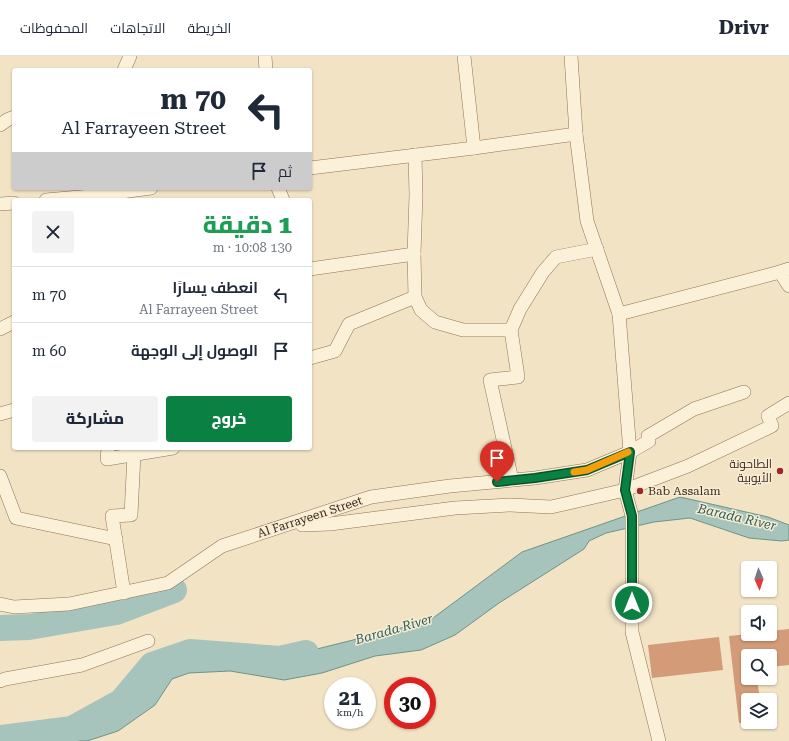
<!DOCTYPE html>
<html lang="ar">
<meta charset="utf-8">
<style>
:root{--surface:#fff;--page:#f2f2f3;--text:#1f2937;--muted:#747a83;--line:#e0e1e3;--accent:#0b8043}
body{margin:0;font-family:"Roboto Serif",Cairo,serif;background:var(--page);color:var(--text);direction:rtl;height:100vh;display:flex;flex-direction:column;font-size:15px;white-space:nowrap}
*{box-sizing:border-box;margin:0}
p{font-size:13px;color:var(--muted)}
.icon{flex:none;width:22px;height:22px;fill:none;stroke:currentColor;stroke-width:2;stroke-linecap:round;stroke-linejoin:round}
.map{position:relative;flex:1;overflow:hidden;direction:ltr}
.side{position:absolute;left:12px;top:142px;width:300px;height:252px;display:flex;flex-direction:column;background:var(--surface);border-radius:4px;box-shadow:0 1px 3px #0004;direction:rtl}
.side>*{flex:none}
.guide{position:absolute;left:12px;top:12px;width:300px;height:122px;border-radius:4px;box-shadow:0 1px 3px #0004;direction:rtl;background:#fff;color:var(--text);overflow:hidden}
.needle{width:26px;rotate:177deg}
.controls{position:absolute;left:741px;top:505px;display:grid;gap:8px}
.controls a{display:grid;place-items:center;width:36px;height:36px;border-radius:4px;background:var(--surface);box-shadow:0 1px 3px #0004;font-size:20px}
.speed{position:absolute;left:324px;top:621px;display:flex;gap:8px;font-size:20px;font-weight:700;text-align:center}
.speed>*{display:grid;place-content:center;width:52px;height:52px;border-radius:50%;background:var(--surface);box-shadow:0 1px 3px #0004;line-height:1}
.speed small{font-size:10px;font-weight:400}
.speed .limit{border:6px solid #d22;background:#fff;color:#111}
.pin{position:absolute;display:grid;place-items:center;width:34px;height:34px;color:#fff;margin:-41px -17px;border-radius:50% 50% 50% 0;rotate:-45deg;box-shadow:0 0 4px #0007}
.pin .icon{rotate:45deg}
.me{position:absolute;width:44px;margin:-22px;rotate:0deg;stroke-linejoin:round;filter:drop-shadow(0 0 3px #0008)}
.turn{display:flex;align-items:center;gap:14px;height:84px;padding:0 20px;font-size:18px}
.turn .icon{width:52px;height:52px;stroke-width:2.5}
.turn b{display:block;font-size:28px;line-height:34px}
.then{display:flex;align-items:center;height:38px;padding:0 20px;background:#0003;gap:8px;font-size:15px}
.round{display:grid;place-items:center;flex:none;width:42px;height:42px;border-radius:4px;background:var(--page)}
.overview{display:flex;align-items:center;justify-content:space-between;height:68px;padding:0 20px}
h1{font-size:24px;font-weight:800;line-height:30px;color:#1e9e55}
.action{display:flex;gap:8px;margin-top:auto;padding:8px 20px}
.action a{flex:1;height:46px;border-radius:4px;background:var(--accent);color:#fff;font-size:16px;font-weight:800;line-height:46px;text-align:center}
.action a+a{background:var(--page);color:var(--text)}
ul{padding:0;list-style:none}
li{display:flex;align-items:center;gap:12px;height:56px;padding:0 20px;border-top:1px solid var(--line)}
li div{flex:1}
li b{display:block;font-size:15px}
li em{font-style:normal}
header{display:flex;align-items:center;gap:24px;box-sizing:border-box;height:56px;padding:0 20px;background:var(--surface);border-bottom:1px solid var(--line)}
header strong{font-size:19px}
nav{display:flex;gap:22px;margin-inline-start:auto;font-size:14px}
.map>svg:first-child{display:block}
.water{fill:#a6c4bb;stroke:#6c9489}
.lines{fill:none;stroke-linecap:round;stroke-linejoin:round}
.river{stroke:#a6c4bb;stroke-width:26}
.building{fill:#d39b77}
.street-casing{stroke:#8e7459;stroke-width:14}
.street{stroke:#fbf0d8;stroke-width:13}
.route-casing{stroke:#07532c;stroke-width:10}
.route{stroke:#0b8043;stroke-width:7}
.slow{stroke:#f59e0b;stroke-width:7}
.poi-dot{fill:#a22428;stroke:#f8edd4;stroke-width:1.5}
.labels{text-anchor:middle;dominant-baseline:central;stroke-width:3;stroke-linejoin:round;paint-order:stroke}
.poi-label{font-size:12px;fill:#3d2c1e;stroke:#f8edd4;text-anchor:end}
.street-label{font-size:12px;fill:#3d2c1e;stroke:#f8edd4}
.water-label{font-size:13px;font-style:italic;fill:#2c5e59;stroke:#f8edd4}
</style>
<header>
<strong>Drivr</strong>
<nav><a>الخريطة</a><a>الاتجاهات</a><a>المحفوظات</a></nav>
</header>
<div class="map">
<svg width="789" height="685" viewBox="0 0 789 685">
<rect width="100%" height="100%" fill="#f2e3c4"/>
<path class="water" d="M680,441l88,20 21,8v15l-7,1 -33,-3 -59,-20 -36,4 -48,11 -17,8 -5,8 -85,54 -44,32 -34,15 -46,6 -53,17 -38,7 -54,-9 -41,2 -17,6 -17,26 -37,26 -31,10h-87v-5l91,-17 30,-17 31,-37 19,-12 19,-1 87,7 152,-38 93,-69z"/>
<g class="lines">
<g class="river">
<path d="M0,572l29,-1 87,-15 58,-22"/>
<path d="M0,682l72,-9 49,-27 31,-37 38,-13 90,7 26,-6"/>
</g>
</g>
<g class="building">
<path d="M789,573v36l-19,2v-11h-22v22h9l3,22h-12v22l-9,1 -10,-87 19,-2h22v-3z"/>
<path d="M719,581l4,33 -71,8 -4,-33z"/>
</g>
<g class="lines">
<defs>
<g id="street">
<path d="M265,0l1,14"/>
<path d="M464,0l10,92"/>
<path d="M571,0l5,78 11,87 32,93 11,138 -5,38 7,26v116l27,109"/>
<path d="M124,14l6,-14"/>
<path d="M0,69l7,-5 7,-3"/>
<path d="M415,99l1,40 -2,59 1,43 6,13 14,12 28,8h48"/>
<path d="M310,112l164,-20 102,-14"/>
<path d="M278,132l5,12"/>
<path d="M46,144l45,-4 60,-8"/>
<path d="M0,148l14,-1"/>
<path d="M310,213l104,-15"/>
<path d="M789,213l-9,3 9,14"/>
<path d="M619,258l161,-42"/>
<path d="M0,273l14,-7"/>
<path d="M310,302l25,-7 14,-27 66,-27"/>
<path d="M0,358l14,-4"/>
<path d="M108,392l-1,11 66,-11"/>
<path d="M0,420l16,42 100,21"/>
<path d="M512,424l-22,-100 28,-3 -7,-47 9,-21 23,-37 13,-15 41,-8"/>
<path d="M302,469l28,-1 125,-16 55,-3 41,2 74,-17 63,-24 84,-40 -4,-10 21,-13"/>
<path d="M124,537l-12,-77 19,-1 3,-61"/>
<path d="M0,548l14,3 55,-3 99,-21 54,-37 149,-49 79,-11 85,-8 52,-8 43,-18 19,-11 -1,-5 46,-27 50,-17"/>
<path d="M0,625l5,-2 77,-14 66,-24"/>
</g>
</defs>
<use href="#street" class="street-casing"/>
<use href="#street" class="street"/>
</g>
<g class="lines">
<defs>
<path id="route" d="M497,426l38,-4 52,-8 43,-18 -5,38 7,26v87"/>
</defs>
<use href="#route" class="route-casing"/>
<use href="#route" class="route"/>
<path class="slow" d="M574,416l13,-2 41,-18"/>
</g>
<g class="poi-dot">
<circle cx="780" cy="415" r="4"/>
<circle cx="640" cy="435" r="4"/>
</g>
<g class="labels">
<g class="poi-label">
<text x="772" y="408">الطاحونة<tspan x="772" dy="14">الأيوبية</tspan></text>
<text x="648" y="435" text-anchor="start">Bab Assalam</text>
</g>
<g class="street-label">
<text transform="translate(310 461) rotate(-18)">Al Farrayeen Street</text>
</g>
<g class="water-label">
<text transform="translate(737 461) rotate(13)">Barada River</text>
<text transform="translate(394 573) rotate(-16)">Barada River</text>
</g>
</g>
</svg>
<div class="controls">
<a><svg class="needle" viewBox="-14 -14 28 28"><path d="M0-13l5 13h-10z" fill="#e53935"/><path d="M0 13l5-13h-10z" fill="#747a83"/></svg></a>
<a><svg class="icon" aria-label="sound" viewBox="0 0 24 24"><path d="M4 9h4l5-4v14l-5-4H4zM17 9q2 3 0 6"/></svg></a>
<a><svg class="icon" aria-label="search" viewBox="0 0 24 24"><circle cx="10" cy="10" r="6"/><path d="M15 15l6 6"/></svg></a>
<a><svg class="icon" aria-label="layers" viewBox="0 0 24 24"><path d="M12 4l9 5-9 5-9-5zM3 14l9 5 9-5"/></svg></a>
</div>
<div class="speed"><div>21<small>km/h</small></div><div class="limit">30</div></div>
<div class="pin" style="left:497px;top:426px;background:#d93025"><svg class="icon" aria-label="arrive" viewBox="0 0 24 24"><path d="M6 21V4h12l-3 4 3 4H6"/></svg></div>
<svg class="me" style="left:632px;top:547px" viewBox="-20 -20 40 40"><circle r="17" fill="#0b8043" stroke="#fff" stroke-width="3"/><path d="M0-11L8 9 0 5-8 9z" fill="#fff"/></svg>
<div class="guide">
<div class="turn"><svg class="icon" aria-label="left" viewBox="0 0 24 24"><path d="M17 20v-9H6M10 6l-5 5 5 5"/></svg><div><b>70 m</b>Al Farrayeen Street</div></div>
<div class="then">ثم<svg class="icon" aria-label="arrive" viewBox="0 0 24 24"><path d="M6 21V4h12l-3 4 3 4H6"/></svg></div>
</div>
<section class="side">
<div class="overview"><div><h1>1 دقيقة</h1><p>130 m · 10:08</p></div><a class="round"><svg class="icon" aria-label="close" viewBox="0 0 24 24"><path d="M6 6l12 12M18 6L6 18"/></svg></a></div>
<ul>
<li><svg class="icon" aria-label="left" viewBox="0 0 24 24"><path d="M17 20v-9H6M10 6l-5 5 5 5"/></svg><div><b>انعطف يسارًا</b><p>Al Farrayeen Street</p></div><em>70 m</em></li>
<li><svg class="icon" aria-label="arrive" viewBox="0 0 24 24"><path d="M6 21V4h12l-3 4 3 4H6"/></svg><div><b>الوصول إلى الوجهة</b></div><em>60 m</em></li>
</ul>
<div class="action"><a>خروج</a><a>مشاركة</a></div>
</section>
</div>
